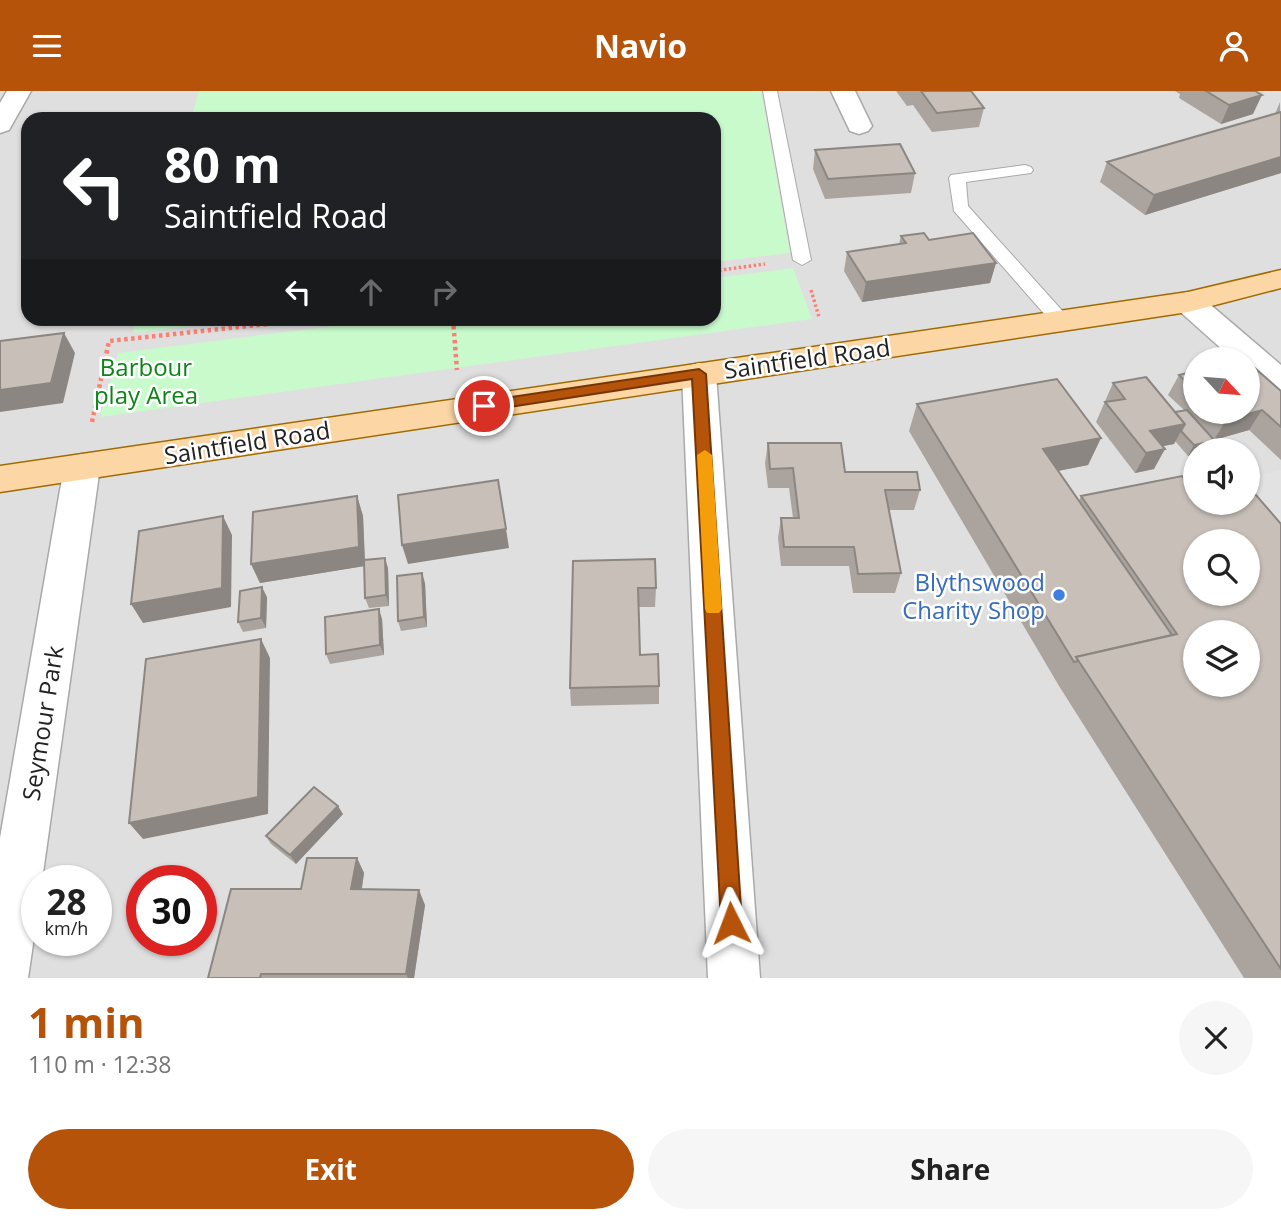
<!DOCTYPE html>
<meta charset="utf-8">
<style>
:root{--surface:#fff;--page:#f6f6f6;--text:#222;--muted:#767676;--accent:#b45309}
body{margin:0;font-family:"Open Sans",sans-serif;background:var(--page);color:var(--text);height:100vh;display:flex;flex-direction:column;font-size:26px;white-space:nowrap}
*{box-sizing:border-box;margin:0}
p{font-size:23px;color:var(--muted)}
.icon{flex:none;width:38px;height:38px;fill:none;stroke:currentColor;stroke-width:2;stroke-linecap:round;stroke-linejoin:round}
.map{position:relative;height:887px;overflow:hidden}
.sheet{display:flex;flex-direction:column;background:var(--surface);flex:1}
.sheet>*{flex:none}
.guide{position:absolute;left:21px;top:21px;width:700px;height:214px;border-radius:21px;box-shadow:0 2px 5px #0004;background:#202124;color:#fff;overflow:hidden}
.needle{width:46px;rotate:116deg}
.buttons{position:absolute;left:1183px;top:256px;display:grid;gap:14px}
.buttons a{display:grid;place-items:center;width:77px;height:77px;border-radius:50%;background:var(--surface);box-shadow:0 2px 5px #0004;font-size:35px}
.speed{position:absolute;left:21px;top:774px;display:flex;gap:14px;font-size:35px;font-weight:700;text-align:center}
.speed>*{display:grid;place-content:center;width:91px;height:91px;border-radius:50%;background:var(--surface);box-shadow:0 2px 5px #0004;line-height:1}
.speed small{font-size:18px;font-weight:400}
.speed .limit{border:10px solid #d22;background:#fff;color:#111}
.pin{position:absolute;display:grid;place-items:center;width:60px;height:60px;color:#fff;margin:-30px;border:4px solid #fff;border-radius:50%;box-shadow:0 2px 7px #0007}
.me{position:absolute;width:77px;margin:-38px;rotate:357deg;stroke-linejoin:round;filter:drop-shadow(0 0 5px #0008)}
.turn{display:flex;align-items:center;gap:24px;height:147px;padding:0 28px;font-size:32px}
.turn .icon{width:91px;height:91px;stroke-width:2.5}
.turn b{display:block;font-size:49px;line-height:60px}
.lanes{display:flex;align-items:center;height:66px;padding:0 28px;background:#0003;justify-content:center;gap:35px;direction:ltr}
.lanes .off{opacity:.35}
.round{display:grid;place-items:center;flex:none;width:74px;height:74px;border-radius:37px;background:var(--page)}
.headline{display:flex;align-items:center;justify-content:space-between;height:119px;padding:0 28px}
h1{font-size:42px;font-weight:700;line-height:52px;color:var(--accent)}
.action{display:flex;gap:14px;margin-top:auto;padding:14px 28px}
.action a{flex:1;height:80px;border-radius:42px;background:var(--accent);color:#fff;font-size:28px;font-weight:700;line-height:80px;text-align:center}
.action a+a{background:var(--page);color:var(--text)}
header{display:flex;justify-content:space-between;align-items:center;height:91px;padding:0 28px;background:var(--accent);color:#fff;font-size:32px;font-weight:700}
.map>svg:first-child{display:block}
.residential{fill:#e0dfdf;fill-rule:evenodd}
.park{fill:#c8facc}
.parking{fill:#e2e2e2}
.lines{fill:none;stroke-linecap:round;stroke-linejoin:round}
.lane-casing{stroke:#a9a9a9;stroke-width:2}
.street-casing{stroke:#a9a9a9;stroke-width:3}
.primary-casing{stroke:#a06b00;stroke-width:3}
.path-far1{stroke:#fa8072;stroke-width:3.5;stroke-dasharray:2.5 2.5;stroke-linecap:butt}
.path{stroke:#fa8072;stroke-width:4.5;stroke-dasharray:3.5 3.5;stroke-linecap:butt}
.lane{fill:#fff;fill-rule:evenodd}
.street{fill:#fff;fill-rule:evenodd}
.primary{fill:#fcd6a4;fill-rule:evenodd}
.wall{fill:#aba49e}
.shaded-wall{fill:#8b8681}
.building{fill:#c7bfb8;stroke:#8b8681;stroke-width:2;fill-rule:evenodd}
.route{fill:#b45309;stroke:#753606;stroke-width:2}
.slow{fill:#f59e0b}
.shop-dot{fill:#3f7fe0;stroke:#fff;stroke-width:2.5}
.labels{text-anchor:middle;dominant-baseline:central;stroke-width:5;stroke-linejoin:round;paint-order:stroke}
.street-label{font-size:24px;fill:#222;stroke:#fff}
.park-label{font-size:24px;fill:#0c8416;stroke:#fff}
.shop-label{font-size:24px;fill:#366cbe;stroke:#fff;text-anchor:end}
</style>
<header><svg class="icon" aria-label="menu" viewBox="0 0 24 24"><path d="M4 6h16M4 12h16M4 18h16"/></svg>Navio<svg class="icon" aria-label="person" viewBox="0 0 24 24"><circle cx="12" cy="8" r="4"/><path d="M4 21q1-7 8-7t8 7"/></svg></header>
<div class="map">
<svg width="1281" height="887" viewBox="0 0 1281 887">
<rect width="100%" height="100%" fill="#f2efe9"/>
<path class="residential" d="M0,0h1281v887h-1281zM28,28h686v200h-686zM1195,268h53v52h-53zM1195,359h53v52h-53zM1195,450h53v52h-53zM1195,541h53v52h-53zM37,789h59v60h-59zM142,789h59v60h-59z"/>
<g class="park">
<path d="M199,0h562l29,162 -76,9v-143h-523z"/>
<path d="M793,177l19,51 -712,98 18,-64 273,-34h323v-41z"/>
<path d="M137,228h111l-115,14z"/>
</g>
<path class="parking" d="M1281,379v111l-33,-40v-63z"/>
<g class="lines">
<defs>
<g id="lane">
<path d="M763,0h14l34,169 -9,5 -9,-5z"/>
<path d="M1025,74l6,2 2,3 -2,3 -65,9 2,24 99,110 2,4 -9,6 -7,-2 -99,-113 -5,-33 2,-3z"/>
</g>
<g id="street">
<path d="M7,0h24l-22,39 -9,3v-30z"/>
<path d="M831,0h24l17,35 -4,5 -9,3 -9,-3z"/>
<path d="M1188,201l11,3 82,70v29l-12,-3 -21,-19v-13h-15l-56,-50 -5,-7 5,-7z"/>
<path d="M699,272l12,3 5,8 44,604h-52l-26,-604 5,-8z"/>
<path d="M82,363l13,4 5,9 -58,413h-5v37l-9,61h-28v-140l64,-371 5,-9z"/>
</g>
<path id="primary" d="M1281,179v18l-93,24 -1188,180v-26l1188,-174z"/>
</defs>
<use href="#lane" class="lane-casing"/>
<use href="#street" class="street-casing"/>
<use href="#primary" class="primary-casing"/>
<g class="path-far1">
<path d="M714,180l51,-7"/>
<path d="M811,199l8,27"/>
</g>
<g class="path">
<path d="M453,228l4,51"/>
<path d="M92,331l17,-81 206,-22"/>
</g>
<use href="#lane" class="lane"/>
<use href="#street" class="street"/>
<use href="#primary" class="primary"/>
</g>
<g class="wall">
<path d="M896,0h75l13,17 -5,19 -47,5 -19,-27 -6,1z"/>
<path d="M1175,0h80l-2,23 -32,10 -42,-26 1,-4z"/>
<path d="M1280,11l1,71 -136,42 -45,-33 7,-20 168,-48z"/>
<path d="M815,59l100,23 -4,20 -86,6 -12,-30z"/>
<path d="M901,145l28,4 67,23 -6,20 -128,19 -18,-31 3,-19 52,-8z"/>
<path d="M1195,280v40h53l33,-20v69l-32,-30 -35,10 -4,-5 5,6 -5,9h-15v5l-7,1 -13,-15 -1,3 -12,2 -8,23 -19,4 -39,-51 17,-39 62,29 9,-2 -16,-15 11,-20z"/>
<path d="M917,313l184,34 -13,27 -30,6 21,30 2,-5 113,-5 87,33v454h-37l-185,-292 -150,-255z"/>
<path d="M768,352l77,29 75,18 -6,20h-25l12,63 -6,20h-42l-4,-27h-68l-3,-28 3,-20h12l-4,-30h-21l-3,-25z"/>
<path d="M357,405l6,20 2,44 23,8 1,38 -20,2 -4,-10 -1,-32 -104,17 -9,-19z"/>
<path d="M573,470l83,27 -1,19h-16l1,48 19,31v18l-88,2 -1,-18z"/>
<path d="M425,492l2,44 -26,4 -3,-10z"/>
<path d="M267,506l-1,31 -23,4 -5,-10z"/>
<path d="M382,528l2,36 -54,9 -4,-10z"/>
<path d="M343,723l-47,50 -25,-20 -5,-8z"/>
<path d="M357,767l7,15 -2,16 63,16 -11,73h-206l93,-89z"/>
</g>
<g class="shaded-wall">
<path d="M1262,4l-9,19 -32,10 8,-19z"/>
<path d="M1281,66v16l-136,42 9,-20z"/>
<path d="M996,172l-6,20 -128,19 4,-20z"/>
<path d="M64,242l11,20 -12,50 -63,9v-22z"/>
<path d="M1262,319l-13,20 -35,10 12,-20z"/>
<path d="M1185,333l-11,20 -31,6 7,-19z"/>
<path d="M1101,347l-13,27 -56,11 11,-27z"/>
<path d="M1215,350l-5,9h-15v5l-7,1 6,-11z"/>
<path d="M1165,358l-11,20 -19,4 11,-20z"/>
<path d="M357,405l6,20 2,50 -105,17 -9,-19z"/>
<path d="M223,425l9,19 -1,72 -88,16 -12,-19z"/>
<path d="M506,438l3,19 -101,16 -6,-19z"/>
<path d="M385,467l3,10 1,38 -3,-11z"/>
<path d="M422,482l3,10 2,44 -3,-10z"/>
<path d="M262,496l5,10 -1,31 -5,-10z"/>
<path d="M379,518l3,10 2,36 -4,-10z"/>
<path d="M261,548l9,19 -2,156 -125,25 -14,-16z"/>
<path d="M338,715l5,8 -47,50 -6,-9z"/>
<path d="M357,767l7,15 -5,31 -8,-15z"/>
<path d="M419,799l6,15 -11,73h-6l-2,-4z"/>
</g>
<g class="building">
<path d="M921,0h50l13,17 -47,5z"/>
<path d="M1206,0h49l7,4 -33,10z"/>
<path d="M1281,21v45l-127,38 -47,-33z"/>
<path d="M900,53l15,29 -87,6 -13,-29z"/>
<path d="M924,142l5,7 44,-7 23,30 -130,19 -19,-30 59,-9 -5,-7z"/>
<path d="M64,242l-13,50 -51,7v-49z"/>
<path d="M1248,271l33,29v36l-19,-17 -36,10 -9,-9h31z"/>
<path d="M1195,280v20l-16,-16z"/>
<path d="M1146,286l39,47 -35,7 15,18 -19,4 -41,-51 20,-3 -12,-16z"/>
<path d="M1057,288l44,59 -58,11 129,186 -96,22 2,4 -4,1 -157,-258z"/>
<path d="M1187,319l28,31 -21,4 -13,-14 4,-7 -10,-12z"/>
<path d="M768,352h73l4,29h72l3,18h-35l16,83 -43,1 -4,-27h-70l-3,-29h18l-6,-50 -23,1z"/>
<path d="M1182,385l12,15h1v11h53v-10l8,3 25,29v445l-205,-312 101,-23 -96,-138zM1195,450h53v52h-53zM1195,541h53v52h-53z"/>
<path d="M498,389l8,49 -104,16 -4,-50z"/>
<path d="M357,405l2,51 -108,17 2,-52z"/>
<path d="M223,425l-1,72 -91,16 8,-73z"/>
<path d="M385,467l1,37 -21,3 -1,-38z"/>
<path d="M655,468l1,29h-18l1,32 1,35 18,-1 1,32 -89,2 3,-127z"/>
<path d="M422,482l2,44 -26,4 -1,-45z"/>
<path d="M262,496l-1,31 -23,4 2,-31z"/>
<path d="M379,518l1,36 -54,9 -1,-37z"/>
<path d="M261,548l-3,158 -129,26 17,-164z"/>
<path d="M314,696l24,19 -48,49 -24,-19z"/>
<path d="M307,767h50l-6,31 68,1 -13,84h-145l-1,4h-52l23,-89h70z"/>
</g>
<path class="route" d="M699,278l7,5 36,549 -3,7 -8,3 -7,-3 -3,-7 -29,-544 -208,32 -7,-5 7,-5z"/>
<path class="slow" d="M705,359l7,5 10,154 -3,4h-12l-2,-4 -8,-154z"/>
<circle class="shop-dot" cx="1059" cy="504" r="7"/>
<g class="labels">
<g class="street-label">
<text transform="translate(807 267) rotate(-8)">Saintfield Road</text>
<text transform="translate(247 351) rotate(-9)">Saintfield Road</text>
<text transform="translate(42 632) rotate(-81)">Seymour Park</text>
</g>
<g class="park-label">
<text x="146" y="275">Barbour<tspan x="146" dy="28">play Area</tspan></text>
</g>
<g class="shop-label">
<text x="1045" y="490">Blythswood<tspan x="1045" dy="28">Charity Shop</tspan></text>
</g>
</g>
</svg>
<div class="buttons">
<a><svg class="needle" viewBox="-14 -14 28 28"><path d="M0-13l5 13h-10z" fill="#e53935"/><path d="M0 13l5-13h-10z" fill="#767676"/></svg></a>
<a><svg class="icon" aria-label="sound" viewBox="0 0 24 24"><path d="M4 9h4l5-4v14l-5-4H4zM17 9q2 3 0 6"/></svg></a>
<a><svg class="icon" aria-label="search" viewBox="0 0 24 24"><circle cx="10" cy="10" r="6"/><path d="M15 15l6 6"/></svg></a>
<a><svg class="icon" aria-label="layers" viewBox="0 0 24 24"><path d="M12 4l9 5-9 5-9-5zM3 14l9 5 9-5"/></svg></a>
</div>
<div class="speed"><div>28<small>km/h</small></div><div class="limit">30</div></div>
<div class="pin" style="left:484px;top:315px;background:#d93025"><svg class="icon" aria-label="arrive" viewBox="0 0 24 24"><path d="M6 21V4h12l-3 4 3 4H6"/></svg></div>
<svg class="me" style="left:731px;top:832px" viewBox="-20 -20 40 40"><path d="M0-17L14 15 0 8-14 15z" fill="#b45309" stroke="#fff" stroke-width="4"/></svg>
<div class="guide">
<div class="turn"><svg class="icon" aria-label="left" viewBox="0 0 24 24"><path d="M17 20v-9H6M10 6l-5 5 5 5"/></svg><div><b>80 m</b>Saintfield Road</div></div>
<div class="lanes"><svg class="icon" aria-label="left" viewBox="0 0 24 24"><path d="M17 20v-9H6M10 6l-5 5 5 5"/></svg><svg class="icon off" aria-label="ahead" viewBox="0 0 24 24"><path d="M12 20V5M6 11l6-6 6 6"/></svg><svg class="icon off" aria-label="right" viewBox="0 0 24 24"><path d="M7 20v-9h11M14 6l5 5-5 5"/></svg></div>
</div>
</div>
<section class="sheet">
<div class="headline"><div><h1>1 min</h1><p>110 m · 12:38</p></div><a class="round"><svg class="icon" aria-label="close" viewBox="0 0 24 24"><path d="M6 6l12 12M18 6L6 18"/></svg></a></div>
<div class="action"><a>Exit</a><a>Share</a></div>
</section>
